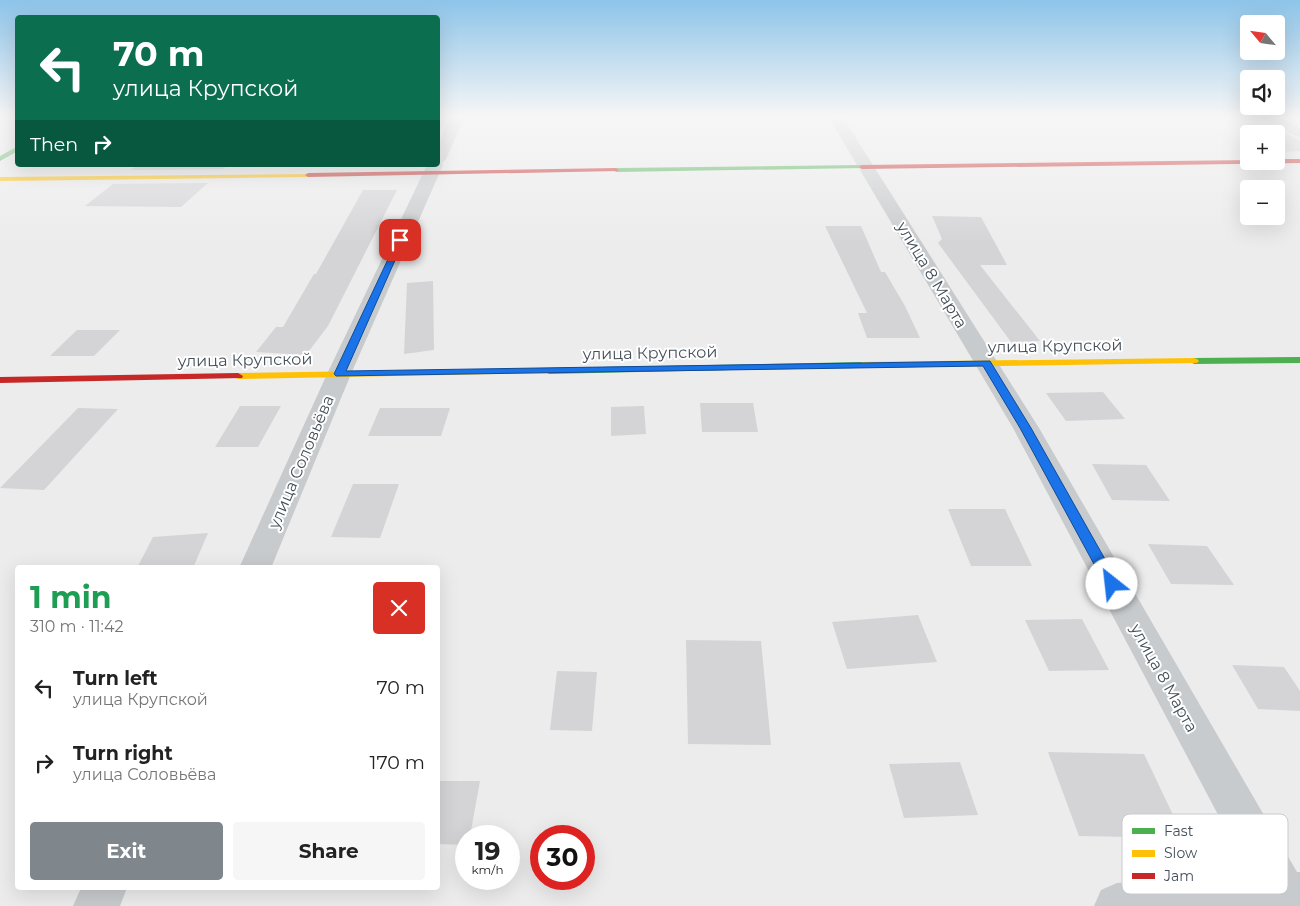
<!DOCTYPE html>
<meta charset="utf-8">
<style>
:root{--surface:#fff;--page:#f6f6f6;--text:#222;--muted:#767676;--accent:#7f868c}
body{margin:0;font-family:Montserrat,sans-serif;background:var(--page);color:var(--text);height:100vh;display:flex;flex-direction:column;font-size:19px;white-space:nowrap}
*{box-sizing:border-box;margin:0}
p{font-size:16px;color:var(--muted)}
.icon{flex:none;width:28px;height:28px;fill:none;stroke:currentColor;stroke-width:2;stroke-linecap:round;stroke-linejoin:round}
.map{position:relative;flex:1;overflow:hidden}
.sheet{position:absolute;left:15px;top:565px;width:425px;height:325px;display:flex;flex-direction:column;background:var(--surface);border-radius:5px;box-shadow:0 5px 20px #0002}
.sheet>*{flex:none}
.banner{position:absolute;left:15px;top:15px;width:425px;height:152px;border-radius:5px;box-shadow:0 5px 20px #0002;background:#0b6e4f;color:#fff;overflow:hidden}
.needle{width:32px;rotate:299deg}
.buttons{position:absolute;left:1240px;top:15px;display:grid;gap:10px}
.buttons a{display:grid;place-items:center;width:45px;height:45px;border-radius:5px;background:var(--surface);box-shadow:0 5px 20px #0002;font-size:25px}
.speed{position:absolute;left:455px;top:825px;display:flex;gap:10px;font-size:25px;font-weight:700;text-align:center}
.speed>*{display:grid;place-content:center;width:65px;height:65px;border-radius:50%;background:var(--surface);box-shadow:0 5px 20px #0002;line-height:1}
.speed small{font-size:12px;font-weight:400}
.speed .limit{border:8px solid #d22;background:#fff;color:#111}
.pin{position:absolute;display:grid;place-items:center;width:42px;height:42px;color:#fff;margin:-21px;border-radius:10px;box-shadow:0 2px 8px #0006}
.me{position:absolute;width:55px;margin:-28px;rotate:331deg;stroke-linejoin:round;filter:drop-shadow(0 0 4px #0008)}
.turn{display:flex;align-items:center;gap:18px;height:105px;padding:0 15px;font-size:22px}
.turn .icon{width:65px;height:65px;stroke-width:2.5}
.turn b{display:block;font-size:35px;line-height:42px}
.then{display:flex;align-items:center;height:48px;padding:0 15px;background:#0003;gap:10px;font-size:19px}
.round{display:grid;place-items:center;flex:none;width:52px;height:52px;border-radius:5px;background:var(--page)}
.headline{display:flex;align-items:center;justify-content:space-between;height:85px;padding:0 15px}
h1{font-size:30px;font-weight:700;line-height:38px;color:#1e9e55}
.cta{display:flex;gap:10px;margin-top:auto;padding:10px 15px}
.cta a{flex:1;height:58px;border-radius:5px;background:var(--accent);color:#fff;font-size:20px;font-weight:700;line-height:58px;text-align:center}
.cta a+a{background:var(--page);color:var(--text)}
ul{padding:0;list-style:none}
li{display:flex;align-items:center;gap:15px;height:75px;padding:0 15px}
li div{flex:1}
li b{display:block;font-size:19px}
li em{font-style:normal}
.map>svg:first-child{display:block}
.building{fill:#d4d4d7}
.lines{fill:none;stroke-linecap:round;stroke-linejoin:round}
.street{fill:#c8cbcd;fill-rule:evenodd}
.fast{fill:#4caf50;fill-rule:evenodd}
.slow{fill:#ffc107;fill-rule:evenodd}
.jam{fill:#c62828;fill-rule:evenodd}
.route{fill:#1a73e8;stroke:#114b97}
.labels{text-anchor:middle;dominant-baseline:central;stroke-width:4;stroke-linejoin:round;paint-order:stroke}
.street-label{font-size:16px;fill:#444f59;stroke:#fff}
.key{fill:#fff;stroke:#c7cacd;stroke-width:1}
.key-label{font-size:14px;fill:#444f59}
</style>
<div class="map">
<svg width="1300" height="906" viewBox="0 0 1300 906">
<rect width="100%" height="100%" fill="#edecec"/>
<g class="building">
<path d="M1276,128l24,12v11l-24,1z"/>
<path d="M138,165h90l-5,4 -92,1z"/>
<path d="M208,183l-27,24 -96,-1 28,-22z"/>
<path d="M363,190h34l-69,136 -22,29 -50,-3 20,-25h7l31,-53h2z"/>
<path d="M932,216l49,1 26,48h-27l60,76 -29,1 -73,-99 4,-4z"/>
<path d="M825,226h36l20,46h4l20,34 15,32h-53l-9,-25h9z"/>
<path d="M433,281l1,69 -30,4 3,-71z"/>
<path d="M77,330h43l-26,26h-44z"/>
<path d="M1103,392l22,27 -59,2 -20,-28z"/>
<path d="M700,403h53l5,29h-56z"/>
<path d="M240,406h41l-23,41h-43z"/>
<path d="M644,406l2,28 -35,2v-29z"/>
<path d="M78,408l40,1 -74,81 -44,-2z"/>
<path d="M380,408h70l-9,28h-73z"/>
<path d="M1092,464l54,1 24,36 -58,-1z"/>
<path d="M353,484h46l-19,54 -49,-1z"/>
<path d="M948,509h57l27,57h-61z"/>
<path d="M208,533l-15,35h-56l16,-31z"/>
<path d="M1148,544l59,2 27,39 -63,-1z"/>
<path d="M918,615l19,47 -90,7 -15,-47z"/>
<path d="M1082,619l27,51 -60,1 -24,-51z"/>
<path d="M686,640l75,1 10,104 -83,-1z"/>
<path d="M1232,665l52,2 16,24v20l-42,-2z"/>
<path d="M557,671l40,1 -5,59 -42,-1z"/>
<path d="M1048,752l96,2 40,84 -105,-2z"/>
<path d="M960,762l18,53 -74,3 -15,-54z"/>
<path d="M438,781h42l-10,55h-4v9l-28,-1z"/>
</g>
<g class="lines">
<g class="street">
<path d="M451,116h14l-19,43 -4,4 1,2 -92,209 -80,194h-32l88,-194 100,-209h11v-21z"/>
<path d="M828,116h14l197,312 258,444h3v34h-206l7,-16 16,-7 133,-8 -237,-447z"/>
<path d="M1261,116h17l22,12v10l-37,-19z"/>
<path d="M81,888h46l-7,18h-47z"/>
</g>
<g class="fast">
<path d="M18,146v5l-18,10v-5z"/>
<path d="M862,165l3,2 -1,1 -248,4 -3,-2 3,-2z"/>
<path d="M1300,357v6l-106,1 -5,-3 5,-3z"/>
<path d="M862,362l3,1 2,2 -2,2 -316,7 -5,-3 5,-3z"/>
</g>
<g class="slow">
<path d="M310,174l1,1 -3,2 -308,4v-4z"/>
<path d="M1194,358l3,1 2,2 -2,2 -335,5 -5,-3 5,-3z"/>
<path d="M549,368l5,3 -1,2 -315,6 -5,-3 5,-3z"/>
</g>
<g class="jam">
<path d="M1276,159h24v4l-438,6 -3,-2 3,-2 387,-5v1h27z"/>
<path d="M616,168l3,2 -1,1 -310,6 -3,-2 3,-2z"/>
<path d="M238,373l5,3 -1,2 -242,5v-6z"/>
</g>
</g>
<linearGradient id="sky" x2="0" y2="1"><stop stop-color="#8dc4e9"/><stop offset="0.48" stop-color="#f7f6f6"/><stop offset="1" stop-color="#f7f6f6" stop-opacity="0"/></linearGradient>
<rect width="1300" height="243" fill="url(#sky)"/>
<path class="route" d="M398,238l6,2 -58,131 644,-10 41,67 88,156 -2,4 -5,1 -5,-1 -87,-160 -37,-62 -647,10 -2,-2z"/>
<g class="labels">
<g class="street-label">
<text transform="translate(932 275) rotate(59)">улица 8 Марта</text>
<text transform="translate(1055 346) rotate(-1)">улица Крупской</text>
<text transform="translate(650 353) rotate(-1)">улица Крупской</text>
<text transform="translate(245 360) rotate(-1)">улица Крупской</text>
<text transform="translate(301 462) rotate(-67)">улица Соловьёва</text>
<text transform="translate(1164 678) rotate(61)">улица 8 Марта</text>
</g>
</g>
<rect x="1122" y="814" width="166" height="80" rx="8" class="key"/>
<rect x="1132" y="828" width="23" height="6" fill="#4caf50"/>
<rect x="1132" y="850" width="23" height="7" fill="#ffc107"/>
<rect x="1132" y="873" width="23" height="6" fill="#c62828"/>
<g class="key-label">
<text x="1164" y="836">Fast</text>
<text x="1164" y="858">Slow</text>
<text x="1164" y="881">Jam</text>
</g>
</svg>
<div class="buttons">
<a><svg class="needle" viewBox="-14 -14 28 28"><path d="M0-13l5 13h-10z" fill="#e53935"/><path d="M0 13l5-13h-10z" fill="#767676"/></svg></a>
<a><svg class="icon" aria-label="sound" viewBox="0 0 24 24"><path d="M4 9h4l5-4v14l-5-4H4zM17 9q2 3 0 6"/></svg></a>
<a>+</a>
<a>−</a>
</div>
<div class="speed"><div>19<small>km/h</small></div><div class="limit">30</div></div>
<div class="pin" style="left:400px;top:240px;background:#d93025"><svg class="icon" aria-label="arrive" viewBox="0 0 24 24"><path d="M6 21V4h12l-3 4 3 4H6"/></svg></div>
<svg class="me" style="left:1112px;top:584px" viewBox="-20 -20 40 40"><circle r="19" fill="#fff"/><path d="M0-13L10 11 0 6-10 11z" fill="#1a73e8"/></svg>
<div class="banner">
<div class="turn"><svg class="icon" aria-label="left" viewBox="0 0 24 24"><path d="M17 20v-9H6M10 6l-5 5 5 5"/></svg><div><b>70 m</b>улица Крупской</div></div>
<div class="then">Then<svg class="icon" aria-label="right" viewBox="0 0 24 24"><path d="M7 20v-9h11M14 6l5 5-5 5"/></svg></div>
</div>
<section class="sheet">
<div class="headline"><div><h1>1 min</h1><p>310 m · 11:42</p></div><a class="round" style="background:#d93025;color:#fff"><svg class="icon" aria-label="close" viewBox="0 0 24 24"><path d="M6 6l12 12M18 6L6 18"/></svg></a></div>
<ul>
<li><svg class="icon" aria-label="left" viewBox="0 0 24 24"><path d="M17 20v-9H6M10 6l-5 5 5 5"/></svg><div><b>Turn left</b><p>улица Крупской</p></div><em>70 m</em></li>
<li><svg class="icon" aria-label="right" viewBox="0 0 24 24"><path d="M7 20v-9h11M14 6l5 5-5 5"/></svg><div><b>Turn right</b><p>улица Соловьёва</p></div><em>170 m</em></li>
</ul>
<div class="cta"><a>Exit</a><a>Share</a></div>
</section>
</div>
